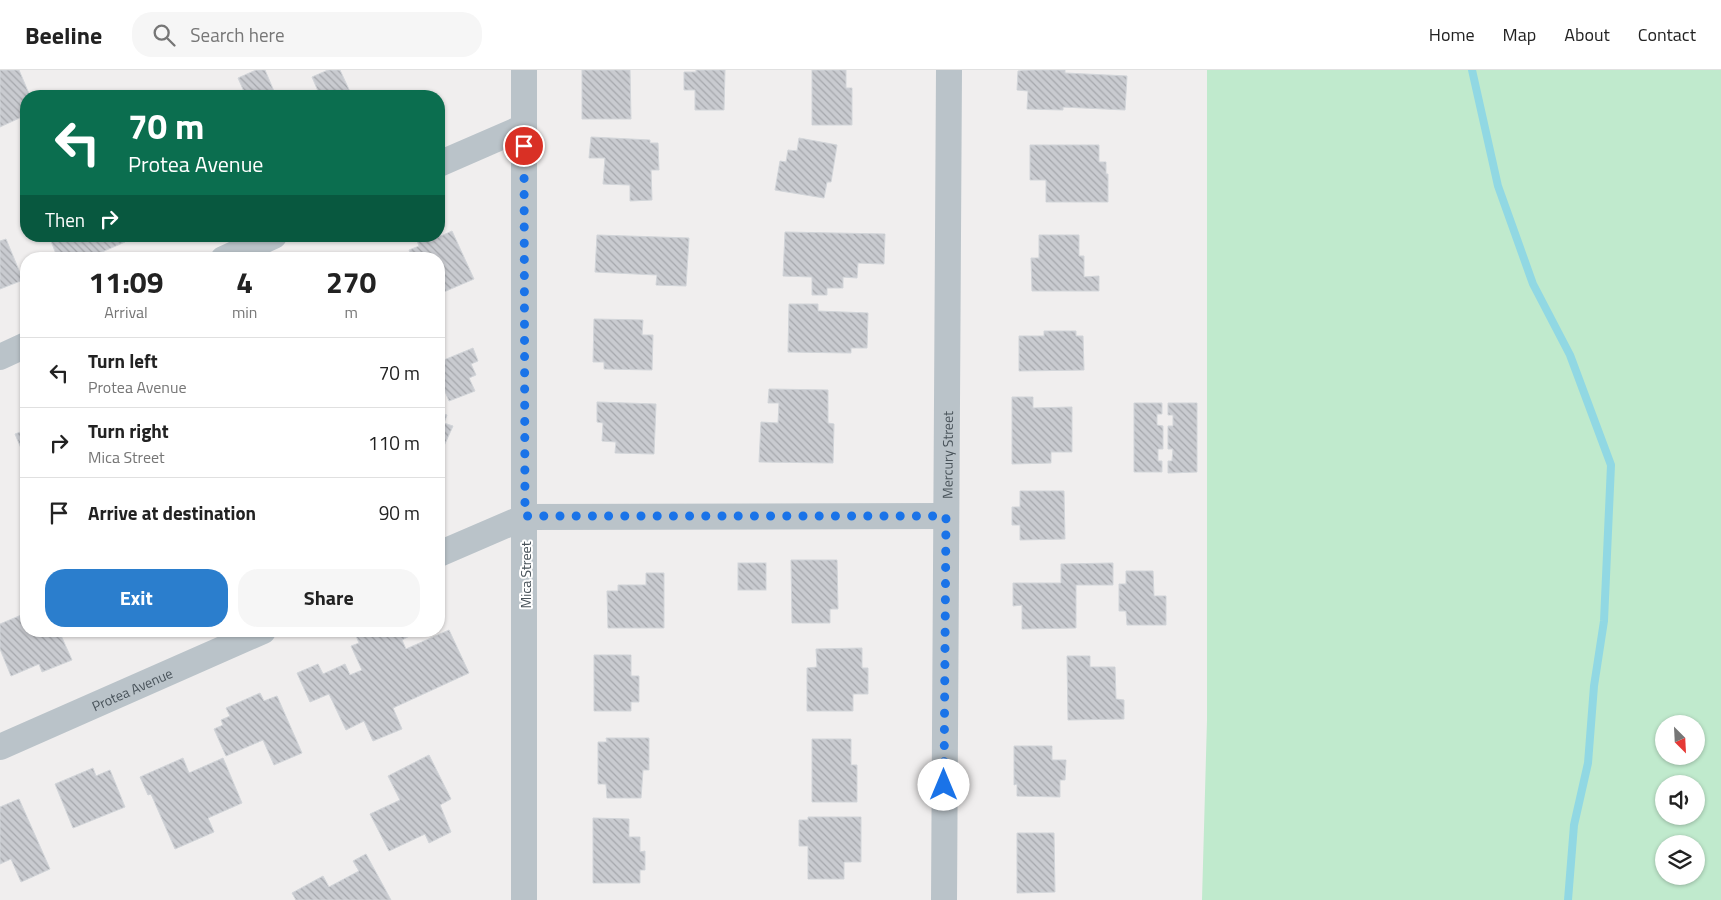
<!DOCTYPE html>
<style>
:root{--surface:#fff;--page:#f6f6f6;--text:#222;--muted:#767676;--line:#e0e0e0;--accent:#2b7ecd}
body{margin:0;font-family:"Titillium Web",sans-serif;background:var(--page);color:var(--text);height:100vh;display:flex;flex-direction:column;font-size:19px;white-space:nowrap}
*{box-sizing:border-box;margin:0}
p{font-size:16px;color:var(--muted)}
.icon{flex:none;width:28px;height:28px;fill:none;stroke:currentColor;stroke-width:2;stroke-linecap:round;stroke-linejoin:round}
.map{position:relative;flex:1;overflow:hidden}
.drawer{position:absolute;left:20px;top:182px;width:425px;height:385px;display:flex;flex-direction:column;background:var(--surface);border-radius:20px;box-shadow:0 1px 4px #0004}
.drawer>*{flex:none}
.banner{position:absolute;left:20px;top:20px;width:425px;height:152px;border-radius:20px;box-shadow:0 1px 4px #0004;background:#0b6e4f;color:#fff;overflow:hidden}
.needle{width:32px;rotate:156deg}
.fabs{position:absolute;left:1655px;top:645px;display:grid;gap:10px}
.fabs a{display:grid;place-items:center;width:50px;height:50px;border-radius:50%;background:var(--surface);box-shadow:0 1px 4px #0004;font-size:25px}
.pin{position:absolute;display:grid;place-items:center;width:42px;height:42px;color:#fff;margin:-21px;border:2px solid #fff;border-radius:50%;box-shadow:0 1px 5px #0007}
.me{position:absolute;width:55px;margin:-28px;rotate:0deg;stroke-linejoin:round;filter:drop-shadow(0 0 4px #0008)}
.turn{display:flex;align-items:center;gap:18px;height:105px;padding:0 25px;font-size:22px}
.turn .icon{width:65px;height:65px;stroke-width:2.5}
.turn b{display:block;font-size:35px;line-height:42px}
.then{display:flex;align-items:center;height:48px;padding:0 25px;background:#0003;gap:10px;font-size:19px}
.eta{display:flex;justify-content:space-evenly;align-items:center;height:85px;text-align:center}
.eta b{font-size:30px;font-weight:700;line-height:35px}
.button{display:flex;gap:10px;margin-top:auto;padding:10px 25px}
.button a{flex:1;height:58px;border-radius:20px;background:var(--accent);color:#fff;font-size:20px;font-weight:700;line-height:58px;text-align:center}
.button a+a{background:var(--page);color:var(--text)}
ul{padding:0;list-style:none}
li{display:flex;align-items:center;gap:15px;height:70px;padding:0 25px;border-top:1px solid var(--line)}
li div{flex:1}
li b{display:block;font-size:19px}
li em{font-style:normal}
header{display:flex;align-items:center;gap:30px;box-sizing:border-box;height:70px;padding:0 25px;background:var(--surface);border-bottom:1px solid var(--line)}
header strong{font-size:24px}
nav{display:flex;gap:28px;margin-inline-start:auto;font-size:18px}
.search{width:350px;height:45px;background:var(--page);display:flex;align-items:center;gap:12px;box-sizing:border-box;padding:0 18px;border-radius:20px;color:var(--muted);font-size:19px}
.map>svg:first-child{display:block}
.grass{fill:#c0eacd;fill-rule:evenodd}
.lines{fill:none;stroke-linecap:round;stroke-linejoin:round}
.stream{stroke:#91d8e3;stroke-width:8}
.building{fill:url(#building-back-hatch);stroke:#d2d5d9}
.street{stroke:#bac3c9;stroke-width:26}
.route{stroke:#1a73e8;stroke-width:9;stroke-dasharray:0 16.2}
.labels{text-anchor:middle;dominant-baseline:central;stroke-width:4;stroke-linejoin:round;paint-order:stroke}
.street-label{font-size:14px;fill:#485259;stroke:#fff}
</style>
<header>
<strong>Beeline</strong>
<div class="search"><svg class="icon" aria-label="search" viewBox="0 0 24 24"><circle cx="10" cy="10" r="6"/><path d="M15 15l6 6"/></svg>Search here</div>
<nav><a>Home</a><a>Map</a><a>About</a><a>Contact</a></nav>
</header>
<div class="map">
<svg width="1721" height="830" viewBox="0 0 1721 830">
<defs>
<pattern id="building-back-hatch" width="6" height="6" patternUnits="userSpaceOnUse" patternTransform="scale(1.25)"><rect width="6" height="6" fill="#c9cbd0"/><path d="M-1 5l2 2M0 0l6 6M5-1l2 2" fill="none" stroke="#a5a7ac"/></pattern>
</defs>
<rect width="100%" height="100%" fill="#f0eeee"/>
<path class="grass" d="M1207,0h514v830h-519l5,-180zM1664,654h32v32h-32zM1664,714h32v32h-32zM1664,774h32v32h-32z"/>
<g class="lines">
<path class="stream" d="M1472,0l26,116 35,98 37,71 41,110 -7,156 -10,65 -6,77 -14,62 -6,75"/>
</g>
<g class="building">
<path d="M0,0h19l11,26h-4v19l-26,12z"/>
<path d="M256,0h9l11,26h-30l-8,-18z"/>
<path d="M328,0h12l12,26h-46l12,-5 -6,-14z"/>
<path d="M582,0h48l1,49h-49z"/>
<path d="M696,0h29l-1,40h-29v-20h-11v-18h12z"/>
<path d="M812,0h34v18h6v37h-40z"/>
<path d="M1030,0h35v3l62,3 -2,34 -62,-3v3l-36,-1 1,-18 -11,-1 1,-19z"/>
<path d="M591,67l59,3v3h8l1,27h-8l1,30 -22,1v-16l-27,-1 2,-26h-16z"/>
<path d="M799,68l38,7 -6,37h-4l-3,16 -49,-8 5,-29 6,1 2,-12 9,1z"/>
<path d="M1030,75h69v17h7v12h2v28h-62v-22h-16z"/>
<path d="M439,160l2,6 11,-5 22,48 -35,15v-35h-26l-4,-9 10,-4 -4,-10h24z"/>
<path d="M785,162l100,2 -1,30 -26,-1 -1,15 -14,-1v11h-16v7h-15v-18l-29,-1z"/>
<path d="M597,165l92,3 -3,48 -30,-1 1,-10 -62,-3z"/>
<path d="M1039,165h40v21h5v21l15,-1v15h-67l-1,-33h8z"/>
<path d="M49,166h73l3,6 -39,17h-28z"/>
<path d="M6,169l17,41 -23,9v-48z"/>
<path d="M789,234h29v7l50,2 -1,35h-16v5l-63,-1z"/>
<path d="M594,249l49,1 -1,15h11l-1,35 -48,-1v-7h-11z"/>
<path d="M1044,261h32v5h7l1,34 -65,1v-35h25z"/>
<path d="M473,278l5,13 -7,3 5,11 -7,3 6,13 -26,10 -10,-24v-15z"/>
<path d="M769,319l59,1v33l6,1 -1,39 -74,-1 2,-40 17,1 1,-20h-11z"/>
<path d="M1012,327h21v11l39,-1v45h-21v11l-39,1z"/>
<path d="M597,332l59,2 -2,50 -39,-1 1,-11 -14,-1 1,-18 -6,-1z"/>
<path d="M1134,333h28v11h-5v11l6,1v23h-5v12h4v11h-28z"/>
<path d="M1168,333h29v69l-29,1v-12h4l1,-12h-5v-23h5v-11h-5z"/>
<path d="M439,342l8,3 -3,8 9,3 -14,31z"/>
<path d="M26,360v30l-11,-26z"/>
<path d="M1020,421h44l1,48 -45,1v-15h-8v-18h8z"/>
<path d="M791,490h46l1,49h-8v14h-38z"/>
<rect x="738" y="493" width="28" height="27"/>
<path d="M1113,493v22h-37v43l-54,1v-24l-9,1v-23h48v-19z"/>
<path d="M1126,501h27l1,25h12v29h-39l-1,-14h-7v-27h7z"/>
<path d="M646,503h18v55h-56l-1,-37h11v-6h28z"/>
<path d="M26,543v18h33l13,29 -30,12 -3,-8 -28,12 -11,-27v-25z"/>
<path d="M449,560l20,43 -76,35 9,21 -29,12 -9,-20 -18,9 -17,-36 -19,8 -13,-29 21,-9 5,10 22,-10 5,11 12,-5 -11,-24 8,-3 -5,-12h65l-17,9 4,9z"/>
<path d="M862,578v20h6v26h-15v17h-46v-43l10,-1 -1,-18z"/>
<path d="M594,585h37v21h8v26h-8v9h-37z"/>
<path d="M1067,586h23v11h25l1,32 8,1v19l-56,1z"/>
<path d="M260,623l4,8 13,-5 25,57 -28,12 -11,-25 -37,16 -12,-27 9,-4 -2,-5 9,-4 -4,-8z"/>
<path d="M606,668h43v32h-6l-2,28h-34l-1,-14h-8v-42h9z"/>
<path d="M812,669h39v26h6v37h-45z"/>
<path d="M1014,676h38v14h14l-1,20h-5v17l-43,-1v-12l-3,1z"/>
<path d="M429,685l22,44 -11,6 11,27 -22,11 -4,-9 -36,17 -19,-37 30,-14 -12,-24z"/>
<path d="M183,688l6,15 34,-15 19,45 -34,15 6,14 -39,17 -24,-55 -3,1 -8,-18z"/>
<path d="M93,698l3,8 14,-6 15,37 -52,21 -18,-44z"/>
<path d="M19,729l31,70 -29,13 -10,-23 -11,5v-57z"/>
<path d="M808,747h53v45h-17v17h-36v-33h-9v-26h9z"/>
<path d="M593,748l36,1v18h11v15l5,-1v19h-5v13h-47z"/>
<path d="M1017,763h37l1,59 -38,1z"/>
<path d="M366,784l25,46h-95l-4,-7 31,-17 6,11 30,-16 -6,-10z"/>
</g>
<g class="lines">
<g class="street">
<path d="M439,94l85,-37"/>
<path d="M223,189l51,-23"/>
<path d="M0,287l26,-12"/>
<path d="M439,484l86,-37 420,-1"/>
<path id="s1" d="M0,677l263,-116"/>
<path d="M524,830v-830"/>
<path id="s2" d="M944,830l5,-830"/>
</g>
</g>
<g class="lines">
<path class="route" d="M524,76l1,370h421l-2,269"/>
</g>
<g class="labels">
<g class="street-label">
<text stroke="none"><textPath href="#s2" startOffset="445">Mercury Street</textPath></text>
<text transform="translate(525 505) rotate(-90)">Mica Street</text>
<text stroke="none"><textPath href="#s1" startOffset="144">Protea Avenue</textPath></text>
</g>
</g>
</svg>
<div class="fabs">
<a><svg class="needle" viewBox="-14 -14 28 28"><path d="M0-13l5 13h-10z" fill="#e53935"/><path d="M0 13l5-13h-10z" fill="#767676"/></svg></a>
<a><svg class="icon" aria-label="sound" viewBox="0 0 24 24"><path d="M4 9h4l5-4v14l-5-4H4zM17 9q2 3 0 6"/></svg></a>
<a><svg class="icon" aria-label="layers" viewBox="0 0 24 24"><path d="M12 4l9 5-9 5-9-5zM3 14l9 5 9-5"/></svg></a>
</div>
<div class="pin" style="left:524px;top:76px;background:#d93025"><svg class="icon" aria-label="arrive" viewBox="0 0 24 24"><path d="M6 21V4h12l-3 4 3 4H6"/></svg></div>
<svg class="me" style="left:944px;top:715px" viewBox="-20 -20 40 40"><circle r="19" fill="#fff"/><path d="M0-13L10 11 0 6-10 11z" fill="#1a73e8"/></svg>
<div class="banner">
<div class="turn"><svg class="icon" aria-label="left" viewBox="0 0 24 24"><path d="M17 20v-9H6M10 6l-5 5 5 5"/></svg><div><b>70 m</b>Protea Avenue</div></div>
<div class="then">Then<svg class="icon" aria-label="right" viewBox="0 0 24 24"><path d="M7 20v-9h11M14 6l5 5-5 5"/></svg></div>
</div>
<section class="drawer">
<div class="eta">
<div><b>11:09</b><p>Arrival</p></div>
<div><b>4</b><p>min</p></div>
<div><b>270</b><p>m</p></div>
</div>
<ul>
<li><svg class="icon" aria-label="left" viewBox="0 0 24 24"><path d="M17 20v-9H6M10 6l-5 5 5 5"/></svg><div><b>Turn left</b><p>Protea Avenue</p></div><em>70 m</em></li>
<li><svg class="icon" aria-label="right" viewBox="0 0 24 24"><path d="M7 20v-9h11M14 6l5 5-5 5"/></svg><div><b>Turn right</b><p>Mica Street</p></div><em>110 m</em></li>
<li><svg class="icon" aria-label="arrive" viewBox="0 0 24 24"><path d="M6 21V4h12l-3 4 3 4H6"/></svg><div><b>Arrive at destination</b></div><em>90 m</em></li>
</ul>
<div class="button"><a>Exit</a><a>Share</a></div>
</section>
</div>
